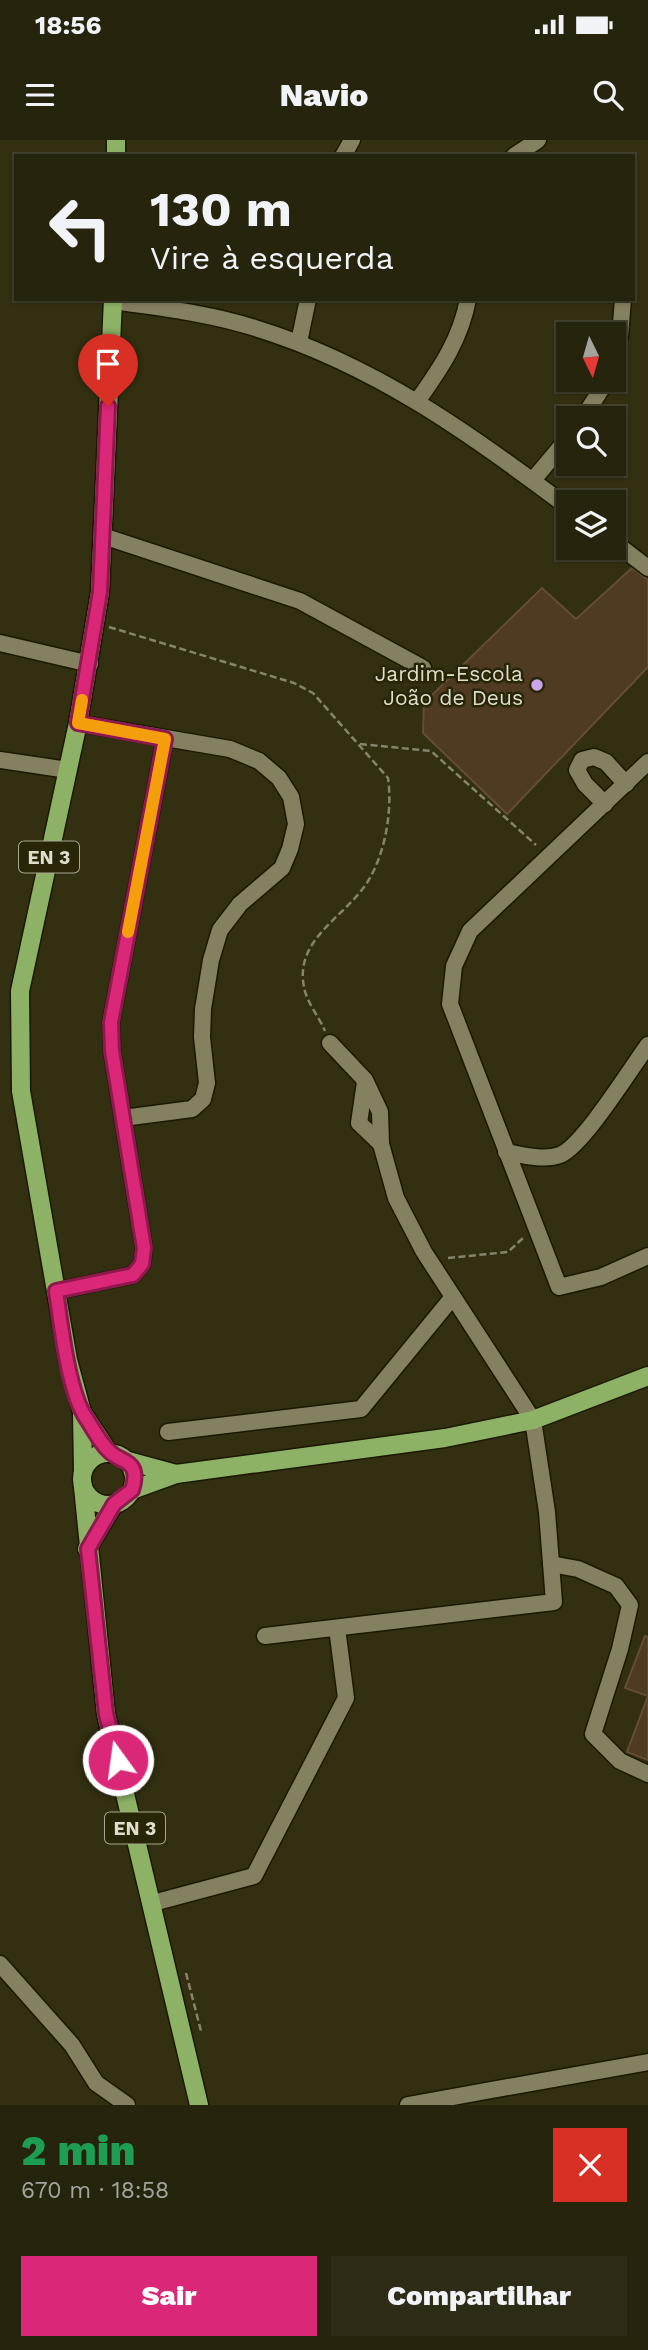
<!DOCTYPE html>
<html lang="pt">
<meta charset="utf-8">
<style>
:root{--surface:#26240d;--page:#2e2c16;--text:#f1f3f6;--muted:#a4a49d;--line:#42412e;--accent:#db2777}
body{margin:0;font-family:"Work Sans",sans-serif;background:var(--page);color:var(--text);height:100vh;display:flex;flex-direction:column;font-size:26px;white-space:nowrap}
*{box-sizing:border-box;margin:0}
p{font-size:23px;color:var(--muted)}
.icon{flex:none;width:38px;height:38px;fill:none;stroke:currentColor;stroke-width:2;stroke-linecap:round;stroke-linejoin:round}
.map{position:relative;height:1965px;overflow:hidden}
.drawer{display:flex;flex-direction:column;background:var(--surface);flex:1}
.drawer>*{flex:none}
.banner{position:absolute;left:14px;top:14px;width:621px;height:147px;border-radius:0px;box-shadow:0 2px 5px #0004,0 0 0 2px var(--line);background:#26240d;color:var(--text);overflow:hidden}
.needle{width:46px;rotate:175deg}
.controls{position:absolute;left:556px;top:182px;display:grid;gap:14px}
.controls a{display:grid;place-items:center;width:70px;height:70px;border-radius:0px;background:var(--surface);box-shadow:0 2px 5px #0004,0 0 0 2px var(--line);font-size:35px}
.pin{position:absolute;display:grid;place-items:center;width:60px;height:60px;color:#fff;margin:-72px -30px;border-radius:50% 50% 50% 0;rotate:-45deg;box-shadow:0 0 7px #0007}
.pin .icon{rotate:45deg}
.me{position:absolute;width:77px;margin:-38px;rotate:346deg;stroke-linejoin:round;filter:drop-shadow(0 0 5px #0008)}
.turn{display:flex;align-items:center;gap:24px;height:147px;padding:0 21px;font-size:32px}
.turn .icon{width:91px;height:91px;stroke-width:2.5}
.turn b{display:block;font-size:49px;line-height:60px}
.round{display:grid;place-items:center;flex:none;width:74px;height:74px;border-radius:0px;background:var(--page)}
.summary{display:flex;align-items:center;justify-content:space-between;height:119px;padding:0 21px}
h1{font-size:42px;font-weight:800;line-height:52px;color:#1e9e55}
.button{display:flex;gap:14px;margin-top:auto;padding:14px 21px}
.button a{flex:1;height:80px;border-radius:0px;background:var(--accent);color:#fff;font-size:28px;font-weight:800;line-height:80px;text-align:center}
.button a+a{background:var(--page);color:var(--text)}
.status{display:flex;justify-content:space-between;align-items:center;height:49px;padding:0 35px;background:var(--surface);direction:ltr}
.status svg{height:19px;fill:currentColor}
header{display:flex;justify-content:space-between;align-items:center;height:91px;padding:0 21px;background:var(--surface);font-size:32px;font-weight:800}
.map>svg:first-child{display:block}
.building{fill:#4e3b22;stroke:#634e35;stroke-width:2}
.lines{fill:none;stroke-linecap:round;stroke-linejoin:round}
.minor-casing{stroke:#1b1800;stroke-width:19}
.major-casing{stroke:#1b1800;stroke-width:21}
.path{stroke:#86846b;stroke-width:2.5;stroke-dasharray:7 3.5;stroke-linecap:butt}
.minor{stroke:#848160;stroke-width:16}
.major{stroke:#8db266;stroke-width:18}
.route-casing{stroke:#8e194d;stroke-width:18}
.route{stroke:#db2777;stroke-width:12}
.slow{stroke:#f59e0b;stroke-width:12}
.poi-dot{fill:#c9a5ee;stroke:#292607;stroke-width:2.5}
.labels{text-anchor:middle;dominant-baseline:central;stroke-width:5;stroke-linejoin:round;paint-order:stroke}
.shield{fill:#292607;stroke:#a8a791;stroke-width:2}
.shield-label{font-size:19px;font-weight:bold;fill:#dfdecc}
.poi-label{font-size:21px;fill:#dfdecc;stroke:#292607;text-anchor:end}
</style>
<div class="status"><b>18:56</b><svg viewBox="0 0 49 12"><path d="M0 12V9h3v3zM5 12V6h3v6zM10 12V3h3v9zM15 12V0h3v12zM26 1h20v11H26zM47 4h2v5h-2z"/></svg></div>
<header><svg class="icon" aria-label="menu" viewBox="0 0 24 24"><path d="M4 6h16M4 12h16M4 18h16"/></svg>Navio<svg class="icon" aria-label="search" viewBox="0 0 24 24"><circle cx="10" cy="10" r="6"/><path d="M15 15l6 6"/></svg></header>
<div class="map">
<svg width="648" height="1965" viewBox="0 0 648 1965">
<rect width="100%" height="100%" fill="#333011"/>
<g class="building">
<path d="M632,428l16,12v87l-141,147 -84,-81 1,-30 118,-115 34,31z"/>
<path d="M645,1496l3,1v123l-21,-8 21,-56 -23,-8z"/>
</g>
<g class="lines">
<defs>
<g id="minor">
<path d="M343,16l9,-16"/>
<path d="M514,16l24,-16"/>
<path d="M113,161c47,7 96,12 142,27 118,36 216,106 314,180"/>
<path d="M299,202l9,-43"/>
<path d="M614,215l6,-19 3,-37"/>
<path d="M418,260c23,-32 43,-62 50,-101"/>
<path d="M583,278l24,-38"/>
<path d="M533,340l36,-43"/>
<path d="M103,396l197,65 123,67"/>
<path d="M614,402l34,26"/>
<path d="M0,503l90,21"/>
<path d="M78,583l152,26 29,12 20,17 12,19 5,27 -6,25 -8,19 -42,36 -20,26 -9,30 -8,49 -1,28 5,46 -4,16 -11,10 -69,9"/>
<path d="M0,620l68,10"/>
<path d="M648,622l-178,169 -16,35 -4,38 109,283 42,-10 47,-21"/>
<path d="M605,664l-20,-20 -8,-14 5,-10 12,-3 12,5 20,22"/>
<path d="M365,942l-6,41 22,21"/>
<path d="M506,1012c16,3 38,9 54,3 23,-9 71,-87 88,-110"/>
<path d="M56,1151l77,-16 9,-11 2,-16 -32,-197 -1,-29 54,-283"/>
<path d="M168,1292l193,-23 91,-111"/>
<path d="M551,1424l27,5 38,17 14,19 -10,44 -27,85 27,27 28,13"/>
<path d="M265,1496l289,-34 -7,-90 -14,-92 -109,-168 -28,-54 -15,-54 -1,-32 -15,-32 -35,-37"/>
<path d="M153,1763l101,-27 92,-178 -9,-70"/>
<path d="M0,1824l72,81 24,38 31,22"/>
<path d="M408,1965l240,-43"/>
</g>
<g id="major">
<path d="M116,0v16"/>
<path d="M82,1272l27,41"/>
<circle cx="108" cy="1339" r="26"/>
<path d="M128,1321l48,13"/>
<path d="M83,1331l-1,-59 -14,-52 -47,-269 -1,-100 58,-268 22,-131 13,-293"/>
<path d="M83,1347l23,227 93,391"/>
<path d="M132,1350l44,-16 269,-36 88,-18 115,-44"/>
<path d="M87,1409l27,-45"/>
</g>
</defs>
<use href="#minor" class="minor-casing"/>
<use href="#major" class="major-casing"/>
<g class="path">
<path d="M109,487l185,56 19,10 75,85c5,35 -4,85 -27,113 -24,30 -66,52 -57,96 2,14 15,30 21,44"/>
<path d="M360,604l71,7 105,94"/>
<path d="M448,1118l60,-6 15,-14"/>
<path d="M186,1833l15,58"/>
</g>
<use href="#minor" class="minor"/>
<use href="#major" class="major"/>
</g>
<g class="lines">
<defs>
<path id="route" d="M108,266l-8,186 -22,131 87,16 -54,283 1,29 32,197 -2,16 -9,11 -77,16c5,33 12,100 30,127 7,10 13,23 22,32 12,14 34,8 24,40l-18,14 -26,45 18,165 12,46"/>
</defs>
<use href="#route" class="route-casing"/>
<use href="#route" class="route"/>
<path class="slow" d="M82,560l-4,23 87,16 -37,193"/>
</g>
<circle class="poi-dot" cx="537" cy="545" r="7"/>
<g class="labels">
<g class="shield">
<rect x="19" y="701.5" width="60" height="31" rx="5"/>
<rect x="105" y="1672.5" width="60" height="31" rx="5"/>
</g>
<g class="shield-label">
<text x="49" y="717">EN 3</text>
<text x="135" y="1688">EN 3</text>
</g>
<g class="poi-label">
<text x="523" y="533">Jardim-Escola<tspan x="523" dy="24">João de Deus</tspan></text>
</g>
</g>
</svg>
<div class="controls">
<a><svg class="needle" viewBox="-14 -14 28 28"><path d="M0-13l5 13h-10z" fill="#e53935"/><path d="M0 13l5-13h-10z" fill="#a4a49d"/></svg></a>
<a><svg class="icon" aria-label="search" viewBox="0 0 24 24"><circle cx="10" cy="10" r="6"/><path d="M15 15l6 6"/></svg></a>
<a><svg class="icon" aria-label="layers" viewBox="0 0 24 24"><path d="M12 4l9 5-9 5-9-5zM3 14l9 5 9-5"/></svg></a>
</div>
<div class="pin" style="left:108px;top:266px;background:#d93025"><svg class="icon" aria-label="arrive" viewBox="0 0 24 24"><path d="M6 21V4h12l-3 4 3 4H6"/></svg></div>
<svg class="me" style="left:118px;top:1620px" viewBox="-20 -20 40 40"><circle r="17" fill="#db2777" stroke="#fff" stroke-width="3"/><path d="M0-11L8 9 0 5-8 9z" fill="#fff"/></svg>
<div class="banner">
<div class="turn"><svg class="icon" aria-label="left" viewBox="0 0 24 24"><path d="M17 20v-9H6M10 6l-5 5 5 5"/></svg><div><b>130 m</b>Vire à esquerda</div></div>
</div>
</div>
<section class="drawer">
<div class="summary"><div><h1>2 min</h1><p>670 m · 18:58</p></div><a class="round" style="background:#d93025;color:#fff"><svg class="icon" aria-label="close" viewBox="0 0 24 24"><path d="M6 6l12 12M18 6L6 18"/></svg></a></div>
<div class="button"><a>Sair</a><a>Compartilhar</a></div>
</section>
